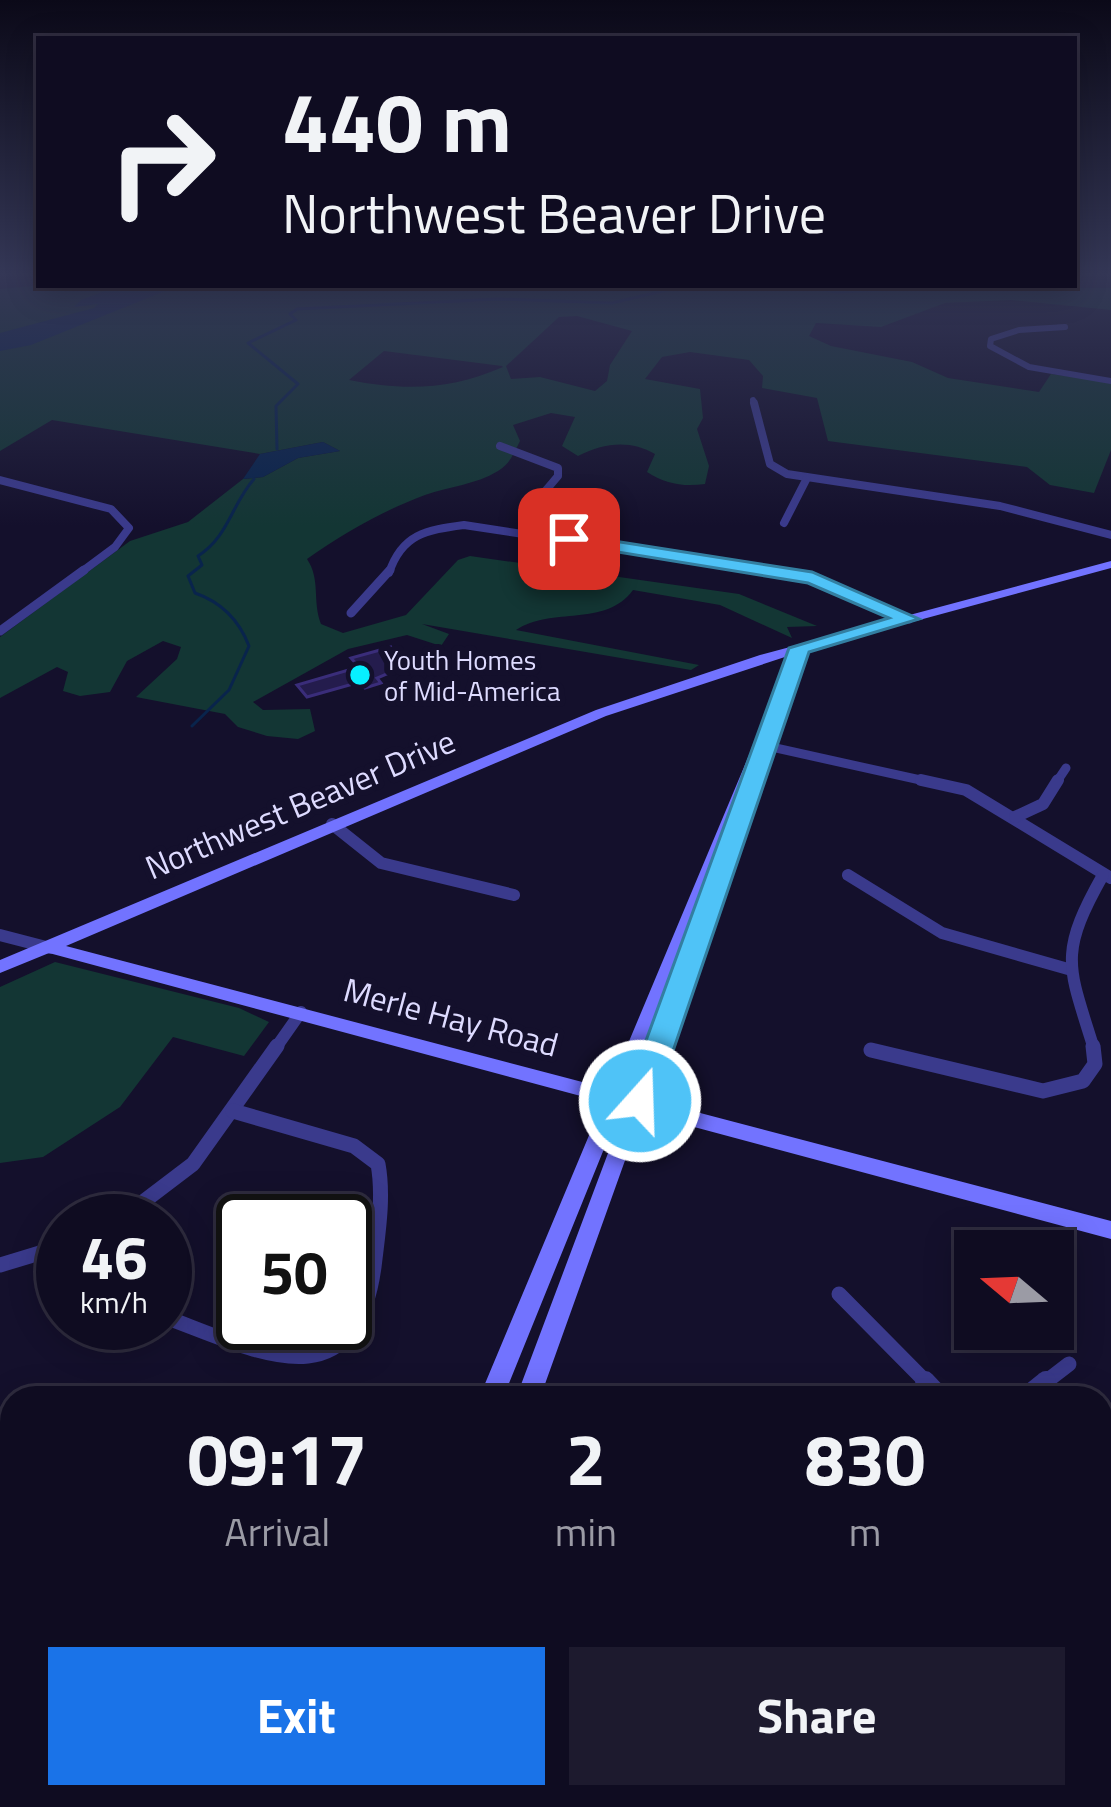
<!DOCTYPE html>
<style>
:root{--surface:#0f0c21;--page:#1d1a2e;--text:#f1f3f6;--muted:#9b9ba5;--line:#2f2c3f;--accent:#1a73e8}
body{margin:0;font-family:"Titillium Web",sans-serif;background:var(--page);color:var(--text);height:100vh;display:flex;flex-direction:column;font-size:45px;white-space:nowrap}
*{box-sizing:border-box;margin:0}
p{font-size:39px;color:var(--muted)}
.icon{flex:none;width:66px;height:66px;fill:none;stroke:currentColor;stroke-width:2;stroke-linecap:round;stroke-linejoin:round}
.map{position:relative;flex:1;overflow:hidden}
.sheet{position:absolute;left:0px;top:1386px;width:1113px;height:423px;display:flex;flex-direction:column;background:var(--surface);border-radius:36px 36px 0 0;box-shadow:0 6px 30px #0003,0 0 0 3px var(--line)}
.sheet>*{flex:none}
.banner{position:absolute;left:36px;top:36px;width:1041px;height:252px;border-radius:0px;box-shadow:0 6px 30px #0003,0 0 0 3px var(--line);background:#0f0c21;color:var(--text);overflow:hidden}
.needle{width:78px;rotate:289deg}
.buttons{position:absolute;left:954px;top:1230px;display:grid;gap:24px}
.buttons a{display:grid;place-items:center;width:120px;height:120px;border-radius:0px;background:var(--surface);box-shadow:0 6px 30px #0003,0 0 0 3px var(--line);font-size:60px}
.speed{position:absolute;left:36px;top:1194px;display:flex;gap:24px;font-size:60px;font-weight:700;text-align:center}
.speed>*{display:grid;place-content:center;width:156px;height:156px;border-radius:50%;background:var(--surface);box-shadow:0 6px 30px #0003,0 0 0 3px var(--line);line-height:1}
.speed small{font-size:30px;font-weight:400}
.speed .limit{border:6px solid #111;border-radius:18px;background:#fff;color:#111}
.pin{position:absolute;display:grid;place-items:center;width:102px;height:102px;color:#fff;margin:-51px;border-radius:24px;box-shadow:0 6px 18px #0006}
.me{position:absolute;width:132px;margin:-66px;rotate:20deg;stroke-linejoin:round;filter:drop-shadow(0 0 9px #0008)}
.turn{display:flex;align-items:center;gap:42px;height:252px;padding:0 48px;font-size:54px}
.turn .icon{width:156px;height:156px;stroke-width:2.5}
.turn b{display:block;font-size:84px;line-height:102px}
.eta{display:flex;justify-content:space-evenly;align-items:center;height:204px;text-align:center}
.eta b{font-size:72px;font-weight:700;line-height:84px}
.primary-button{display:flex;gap:24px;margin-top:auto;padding:24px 48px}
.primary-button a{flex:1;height:138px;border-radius:0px;background:var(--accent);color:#fff;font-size:48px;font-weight:700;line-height:138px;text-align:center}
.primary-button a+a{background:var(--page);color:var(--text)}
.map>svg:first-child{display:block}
.green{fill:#133634;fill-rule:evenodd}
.water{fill:#09244c}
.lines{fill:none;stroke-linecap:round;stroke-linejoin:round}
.stream{stroke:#09244c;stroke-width:3}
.building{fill:#241c4d;stroke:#3a2d7a;stroke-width:3}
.minor-far5{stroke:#3a3a8c;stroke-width:6}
.minor-far4{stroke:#3a3a8c;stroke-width:8}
.minor-far3{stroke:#3a3a8c;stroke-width:9}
.minor-far2{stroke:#3a3a8c;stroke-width:12}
.minor-far1{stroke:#3a3a8c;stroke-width:15}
.minor{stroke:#3a3a8c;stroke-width:20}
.secondary{fill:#7273ff;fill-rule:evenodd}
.route{fill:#4fc3f7;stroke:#337fa1;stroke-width:3}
.poi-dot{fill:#07efff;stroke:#14102c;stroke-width:4.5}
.labels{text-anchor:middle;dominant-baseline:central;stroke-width:12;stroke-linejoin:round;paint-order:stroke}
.far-poi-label{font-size:27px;fill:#dedbff;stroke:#14102c;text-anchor:start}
.street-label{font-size:33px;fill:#dedbff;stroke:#14102c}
</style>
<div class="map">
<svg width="1111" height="1807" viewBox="0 0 1111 1807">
<rect width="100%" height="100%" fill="#14102c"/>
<g class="green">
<path d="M45,285l1066,3v22l-100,-10 -66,3 -64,24 -65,-4 -7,13 22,10 81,16 36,16 91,14 12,-18 60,8v68l-17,43 -44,-8 -23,-18 -199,-26 -11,-43 -55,-10 1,-12 -14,-16 -59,-8 -28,5 -17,22 55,10 3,29 -6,11 12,37 -4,18c-22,3 -39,0 -58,-12l8,-18c-25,-15 -52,-11 -77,2l-16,-10 13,-29 -24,-4 -38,12 7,16c-6,12 -10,23 -22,30 -23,14 -48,15 -73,24 -43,16 -81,38 -118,64 14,21 5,41 14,65l22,9 63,-18 52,-55 12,-4 269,38 78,32 -30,1 5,11 -72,-33 -87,-15c-28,38 -81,16 -117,40l183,35 -8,5 -269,-46 27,10 -8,12 -34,-11 -59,14 -95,53 10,8 47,-1 5,22 -17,8 -31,-3 -29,-9 -13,-13 -89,-17 41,-38 4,-12 -18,-6 -36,20 -17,31 -30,4 -17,-5 5,-19 -11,-5 -57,31v-61l130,-96 58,-19 55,-43 20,-2 35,-19 42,-7 -17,-9 -63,12 -208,-34 -52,31v-162zM577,316l55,15 -22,34 -3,16 -12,10 -55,-14 -29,2 -5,-13 53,-49zM384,351l118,15 1,1c-53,23 -98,24 -154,13z"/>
<path d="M55,962l184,46 30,14 -25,34 -71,-19 -53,70 -77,50 -43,6v-176z"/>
</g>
<g class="water">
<path d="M121,285h59l-149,60 -31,6v-18l94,-25 4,-4 -24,3 7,-7z"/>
<path d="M323,442l17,9 -42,7 -35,19 -20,2 17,-25z"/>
</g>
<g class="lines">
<g class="stream">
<path d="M798,285l38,7 166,-7"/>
<path d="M277,449l-1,-43 22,-22 -50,-41 48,-23 -6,-6 7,-5 201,-10 114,4 76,-18"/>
<path d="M192,726l37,-36 20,-44c-10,-26 -28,-44 -54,-53l-7,-17 14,-11 -4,-9c31,-20 33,-51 56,-77"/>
</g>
</g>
<path class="building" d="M391,647l17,18 -31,13 4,5 -16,5 -5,-6 -53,15 -10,-12 62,-18 -8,-9z"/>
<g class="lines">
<g class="minor-far5">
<path d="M1065,327l-46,3 -28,9 -1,7 39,21 82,14"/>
<path d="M753,400l2,6"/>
</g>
<g class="minor-far4">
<path d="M754,403l16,61 17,10 213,32 111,29"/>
<path d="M500,446l58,22v8l-22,26 -14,30"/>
<path d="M0,480l111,29 18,19 -14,19 -35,26"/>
<path d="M784,523l23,-45"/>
<path d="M389,573c13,-39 37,-43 75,-48l316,48"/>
</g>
<g class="minor-far3">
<path d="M760,570l42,6 107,43"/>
<path d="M351,613l39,-43"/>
<path d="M0,631l84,-61"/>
<path d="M762,745l172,38"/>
<path d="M1056,783l10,-15"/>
</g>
<g class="minor-far2">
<path d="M921,780l45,10 145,88"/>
<path d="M1015,817l28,-13 15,-24"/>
<path d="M332,824l49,39 133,32"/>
<path d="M848,875l94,58 126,36"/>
<path d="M0,935l50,13"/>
<path d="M275,1049l26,-37"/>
<path d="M1094,1049c-26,-84 -36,-94 9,-174"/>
</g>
<g class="minor-far1">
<path d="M871,1050l172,41 40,-10 12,-17 -2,-18"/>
<path d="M118,1221l75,-57 84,-118"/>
<path d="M58,1248l5,22"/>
<path d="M0,1265l63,-19"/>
<path d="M839,1294l89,90"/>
<path d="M165,1317c90,33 190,89 209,-50 4,-34 10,-70 4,-103l-24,-18 -121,-35"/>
<path d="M1043,1384l26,-20"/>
</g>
<g class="minor">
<path d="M925,1381l16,17"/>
<path d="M1025,1398l21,-17"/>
<path d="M0,1526l12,5"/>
<path d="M1101,1561l10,10"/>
<path d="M963,1797l8,10"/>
<path d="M111,1807l5,-10"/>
</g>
<g class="secondary">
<path d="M1111,561v7l-306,83 -58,143 8,4 -108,301 464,122v18l-469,-126 -102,285h-24l109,-290 -4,-1 -118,291h-24l124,-296 -554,-149 -49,20v-13l596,-250 164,-55zM791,655l-182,434 -543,-143 540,-230zM678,966l-48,128 -4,-1z"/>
<path d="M318,1797h30l-4,10h-30z"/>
<path d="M361,1797h30l-4,10h-30z"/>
</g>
</g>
<linearGradient id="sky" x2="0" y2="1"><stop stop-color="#0b0918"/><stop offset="0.52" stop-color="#343756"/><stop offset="1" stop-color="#343756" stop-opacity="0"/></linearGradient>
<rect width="1111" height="526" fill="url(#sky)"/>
<path class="route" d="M569,534l243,38 107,47 -110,33 -153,449 -5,9 -11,4 -12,-4 -4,-9 165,-453 100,-30 -81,-35 -246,-40 -2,-4z"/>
<circle class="poi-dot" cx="360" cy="675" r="12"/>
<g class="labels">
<g class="far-poi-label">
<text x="384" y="659">Youth Homes<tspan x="384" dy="31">of Mid-America</tspan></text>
</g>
<g class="street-label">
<text transform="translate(300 804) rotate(-23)">Northwest Beaver Drive</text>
<text transform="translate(451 1017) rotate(15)">Merle Hay Road</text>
</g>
</g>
</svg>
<div class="buttons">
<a><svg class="needle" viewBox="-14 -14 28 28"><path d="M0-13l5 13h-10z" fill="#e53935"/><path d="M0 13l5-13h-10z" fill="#9b9ba5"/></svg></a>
</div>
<div class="speed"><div>46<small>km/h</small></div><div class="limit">50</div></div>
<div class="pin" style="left:569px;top:539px;background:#d93025"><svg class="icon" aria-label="arrive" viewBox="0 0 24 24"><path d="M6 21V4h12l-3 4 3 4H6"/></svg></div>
<svg class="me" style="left:640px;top:1101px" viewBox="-20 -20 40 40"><circle r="17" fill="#4fc3f7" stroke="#fff" stroke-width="3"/><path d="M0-11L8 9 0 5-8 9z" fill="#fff"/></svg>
<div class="banner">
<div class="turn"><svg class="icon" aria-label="right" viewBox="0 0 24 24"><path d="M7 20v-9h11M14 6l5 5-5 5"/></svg><div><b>440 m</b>Northwest Beaver Drive</div></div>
</div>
<section class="sheet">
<div class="eta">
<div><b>09:17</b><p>Arrival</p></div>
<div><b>2</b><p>min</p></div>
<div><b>830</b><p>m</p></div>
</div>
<div class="primary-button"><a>Exit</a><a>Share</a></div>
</section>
</div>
